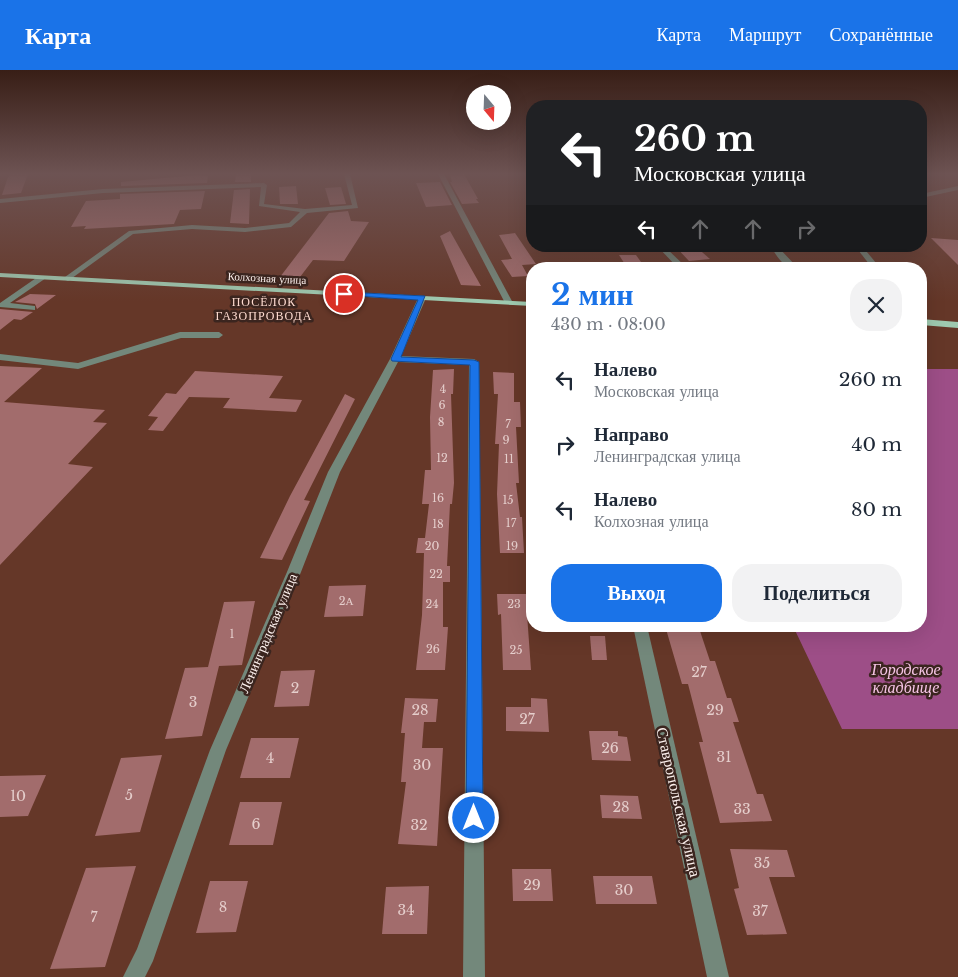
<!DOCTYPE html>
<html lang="ru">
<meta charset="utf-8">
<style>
:root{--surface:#fff;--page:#f2f2f3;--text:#1f2937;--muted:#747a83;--accent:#1a73e8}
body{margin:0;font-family:"Libre Baskerville",serif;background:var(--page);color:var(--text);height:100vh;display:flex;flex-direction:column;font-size:19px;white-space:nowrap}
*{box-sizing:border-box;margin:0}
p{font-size:16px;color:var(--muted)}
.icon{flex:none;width:28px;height:28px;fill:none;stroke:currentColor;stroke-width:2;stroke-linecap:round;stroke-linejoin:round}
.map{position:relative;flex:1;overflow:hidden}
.details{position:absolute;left:526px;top:192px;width:401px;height:370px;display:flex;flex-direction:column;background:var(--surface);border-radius:20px;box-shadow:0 5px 20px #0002}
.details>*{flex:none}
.banner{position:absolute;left:526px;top:30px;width:401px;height:152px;border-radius:20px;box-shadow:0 5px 20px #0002;background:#202124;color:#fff;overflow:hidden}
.needle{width:32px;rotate:161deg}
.controls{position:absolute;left:466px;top:15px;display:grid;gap:10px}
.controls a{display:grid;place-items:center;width:45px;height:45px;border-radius:50%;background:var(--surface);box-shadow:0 5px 20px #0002;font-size:25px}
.pin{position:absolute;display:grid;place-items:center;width:42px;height:42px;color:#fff;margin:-21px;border:2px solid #fff;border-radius:50%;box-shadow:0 1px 5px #0007}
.me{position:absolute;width:55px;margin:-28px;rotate:0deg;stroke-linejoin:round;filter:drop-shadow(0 0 4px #0008)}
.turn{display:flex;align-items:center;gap:18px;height:105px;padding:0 25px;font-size:22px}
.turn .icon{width:65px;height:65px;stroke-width:2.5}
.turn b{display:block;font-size:35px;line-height:42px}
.lanes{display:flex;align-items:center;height:48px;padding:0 25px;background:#0003;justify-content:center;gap:25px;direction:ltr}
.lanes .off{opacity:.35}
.round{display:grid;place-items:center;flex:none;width:52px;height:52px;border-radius:20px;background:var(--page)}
.overview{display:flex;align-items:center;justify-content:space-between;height:85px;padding:0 25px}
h1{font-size:30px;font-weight:700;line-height:38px;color:var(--accent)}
.primary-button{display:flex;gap:10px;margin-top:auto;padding:10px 25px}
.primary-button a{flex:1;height:58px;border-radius:20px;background:var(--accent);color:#fff;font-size:20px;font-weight:700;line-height:58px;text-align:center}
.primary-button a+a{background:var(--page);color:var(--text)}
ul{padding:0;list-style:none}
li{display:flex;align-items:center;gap:15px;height:65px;padding:0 25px}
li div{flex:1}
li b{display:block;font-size:19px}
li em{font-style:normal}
header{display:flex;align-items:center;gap:30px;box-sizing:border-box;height:70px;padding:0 25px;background:var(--accent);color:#fff}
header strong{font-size:24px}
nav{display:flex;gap:28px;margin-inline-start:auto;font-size:18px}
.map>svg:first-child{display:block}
.green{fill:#9d4e87}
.building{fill:#a26c6c}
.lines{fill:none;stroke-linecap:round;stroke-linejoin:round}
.minor{fill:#73887b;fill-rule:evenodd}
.major{fill:#9ec9af;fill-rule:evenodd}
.route{fill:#1a73e8;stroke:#114b97}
.labels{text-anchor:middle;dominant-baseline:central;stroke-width:5;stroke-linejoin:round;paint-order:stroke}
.far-street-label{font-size:11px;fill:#fbefec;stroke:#3b251f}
.number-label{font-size:11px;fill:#e5cecc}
.far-neighbourhood-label{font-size:12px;letter-spacing:1px;fill:#fedbd0;stroke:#3b251f}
.street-label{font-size:14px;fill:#fbefec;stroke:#3b251f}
.near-number-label{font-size:14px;fill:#e5cecc}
.near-park-label{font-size:16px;font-style:italic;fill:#f7c5e6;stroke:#3b251f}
.near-street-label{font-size:16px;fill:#fbefec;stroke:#3b251f}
</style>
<header>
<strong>Карта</strong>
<nav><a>Карта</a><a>Маршрут</a><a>Сохранённые</a></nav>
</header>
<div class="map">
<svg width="958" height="907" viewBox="0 0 958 907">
<rect width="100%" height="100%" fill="#653728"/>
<path class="green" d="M921,299h37v360h-116l-49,-103h128z"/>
<g class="building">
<path d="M11,104h17l-7,19 -19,2 6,-18z"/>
<path d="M236,104h15v8h-16z"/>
<path d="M464,104l14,25h-2l3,4 -17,1 -12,-22h2l-2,-7z"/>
<path d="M197,105l11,1 -1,7 -86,3v-4z"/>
<path d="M440,112l12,23 -26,2 -10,-24z"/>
<path d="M296,116l2,18h-18l-1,-17z"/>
<path d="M341,117l5,17 -16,1 -5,-17z"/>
<path d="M250,119l-1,35 -19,-1 4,-33z"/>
<path d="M205,121l-4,18 -21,1 -6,14 -90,5 2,-3 -15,1 15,-26 34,-2v-5z"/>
<path d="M348,141l3,10 18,1 -25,39 -31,-1 -13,17h-20l49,-64z"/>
<path d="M450,161l18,32 13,23 -20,-1 -21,-49z"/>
<path d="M515,163l21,31 -14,1 6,11 -16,1 -11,-17 11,-1 -13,-24z"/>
<path d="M931,168l27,2v25z"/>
<path d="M675,176h20l15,13 -21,2z"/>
<path d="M619,185h17l10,14h-18z"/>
<path d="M30,224l26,1 -19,14 -2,-5 -20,-2z"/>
<path d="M0,239l33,3 -12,8 -7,-1 -14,11z"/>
<path d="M0,296l42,2 -38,34 101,8 -12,12 14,1 -39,41 25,3 -93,98z"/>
<path d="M454,299l-1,25h-2l3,89 -2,21h-2l-3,62h3v16h-7v45h5l-3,43h-29l6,-55 2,-62h-8l2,-15h7l4,-34h-7l3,-34h6l-1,-53 3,-47z"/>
<path d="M195,301l88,5 -14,22 33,2 -6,12 -73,-4 7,-10 -41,-1 -26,34 -15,-1 10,-13 -10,-1 18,-23 10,1z"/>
<path d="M493,302l21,1v29h6l1,25h-5l3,56h-3l4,34h2l2,36h-24l-3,-59 2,-50h-4l3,-50h-4z"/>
<path d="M345,324l10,5 -51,101 6,1 -28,59 -22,-2 30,-62z"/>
<path d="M366,515l-3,31 -39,1 5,-31z"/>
<path d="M497,524h33l2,20h-5l4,56h-28l-2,-56 -3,1z"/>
<path d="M255,531l-13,64 -23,1 -17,70 -37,3 20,-71 23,-1 16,-65z"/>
<path d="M699,558l11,33h5l12,37h4l8,24h-6l24,72h6l9,27 -52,2 -21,-81h4l-15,-58h-6l-16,-55z"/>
<path d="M590,566h15l2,24h-15z"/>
<path d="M315,600l-6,36 -35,1 7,-36z"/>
<path d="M405,628l33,1 -2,23h-12l-2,26h21l-6,98 -39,-2 8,-62h-5l4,-49h-4z"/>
<path d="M531,628l16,1 2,33 -43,-1v-24h25z"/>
<path d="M589,661h29v5l9,1 4,24 -39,-1z"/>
<path d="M251,668h48l-9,40h-50z"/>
<path d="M162,685l-22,77 -45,4 26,-78z"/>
<path d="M46,705l-18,41 -28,1v-41z"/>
<path d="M600,725l38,1 4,23 -40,-1z"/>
<path d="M240,732h42l-9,43h-44z"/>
<path d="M730,779l57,1 8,27h-26l18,57 -40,1 -13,-46 5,-1z"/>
<path d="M136,796l-31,101 -55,2 36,-101z"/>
<path d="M512,799h39l2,32h-40z"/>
<path d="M593,806h59l5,28h-61z"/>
<path d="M210,811h38l-12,51 -40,1z"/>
<path d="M429,816l-2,48h-45l4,-47z"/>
</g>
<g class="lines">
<g class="minor">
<path d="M344,104h6l8,34 -51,5 -16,14 -46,5 -53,-3 -59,5 -65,47 -4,-2 1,-2 64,-46 63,-6 53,3 44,-5 11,-11 -41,-6 2,-19 -158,6 -103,10v-4l103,-10 161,-6 3,2 -3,19 41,5 47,-4z"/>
<path d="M438,104h6l69,129 -1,2 -7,-2z"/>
<path d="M958,116v4l-37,8v-4z"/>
<path d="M657,176h7l24,23h-9z"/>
<path d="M770,176h7l22,23c-16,0 -21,-12 -29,-23z"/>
<path d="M855,176h7l19,23h-8z"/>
<path d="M39,206l7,2 -36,25 25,3v4l-35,-3v-4z"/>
<path d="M419,226l7,2 -25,58 73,3 5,3 6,615h-22l6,-612 -71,-3 -58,110 -39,100 -75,178 -73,211 -8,16h-22l14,-28 73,-199 77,-178 41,-100 62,-113z"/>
<path d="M180,262h39l4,3 -4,3h-38l-103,31 -78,-9v-6l78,9z"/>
<path d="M633,556h14l82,351h-22z"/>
</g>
<g class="major">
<path d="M0,203l532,29v4l-532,-29z"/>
<path d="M921,249l37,3v6l-37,-3z"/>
</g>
</g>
<linearGradient id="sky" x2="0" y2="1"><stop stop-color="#381e16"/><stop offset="0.45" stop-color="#6d5353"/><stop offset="1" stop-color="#6d5353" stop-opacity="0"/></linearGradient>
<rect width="958" height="231" fill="url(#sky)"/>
<path class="route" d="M344,222l81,4 -24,61 73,3 5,2 4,456 -3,6 -6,2 -5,-2 -3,-6 4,-453 -78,-4 -1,-2 27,-59 -77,-5 -1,-1z"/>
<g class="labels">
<g class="far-street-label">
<text transform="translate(267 208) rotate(3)">Колхозная улица</text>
</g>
<g class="number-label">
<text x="443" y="319">4</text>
<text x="442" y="335">6</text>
<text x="441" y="352">8</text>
<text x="508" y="354">7</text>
<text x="506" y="370">9</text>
<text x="442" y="388">12</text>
<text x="509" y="389">11</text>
<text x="438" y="428">16</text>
<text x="508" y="430">15</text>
<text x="511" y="453">17</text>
<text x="438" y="454">18</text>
<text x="432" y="476">20</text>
<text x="512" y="476">19</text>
<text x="436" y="504">22</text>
<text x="346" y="531">2А</text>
<text x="432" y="534">24</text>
<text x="514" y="534">23</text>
<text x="232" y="564">1</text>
<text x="433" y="579">26</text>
<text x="516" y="580">25</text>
</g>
<g class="far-neighbourhood-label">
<text x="264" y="231">ПОСЁЛОК<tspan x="264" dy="14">ГАЗОПРОВОДА</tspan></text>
</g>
<g class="street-label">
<text transform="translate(268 563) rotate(-67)">Ленинградская улица</text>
</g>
<g class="near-number-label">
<text x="699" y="602">27</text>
<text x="295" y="618">2</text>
<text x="193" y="632">3</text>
<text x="420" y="640">28</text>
<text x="715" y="640">29</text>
<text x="527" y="649">27</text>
<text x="610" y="678">26</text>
<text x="724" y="687">31</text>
<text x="270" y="688">4</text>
<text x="422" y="695">30</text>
<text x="129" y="725">5</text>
<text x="18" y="726">10</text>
<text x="621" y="737">28</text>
<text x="742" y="739">33</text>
<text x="256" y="754">6</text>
<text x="419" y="755">32</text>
<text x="762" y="793">35</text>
<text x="532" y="815">29</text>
<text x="624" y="820">30</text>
<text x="223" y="837">8</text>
<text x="406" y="840">34</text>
<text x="760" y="841">37</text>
<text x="94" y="847">7</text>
</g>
<g class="near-park-label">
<text x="906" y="599">Городское<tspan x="906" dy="18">кладбище</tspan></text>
</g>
<g class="near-street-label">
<text transform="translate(679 732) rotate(77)">Ставропольская улица</text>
</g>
</g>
</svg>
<div class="controls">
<a><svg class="needle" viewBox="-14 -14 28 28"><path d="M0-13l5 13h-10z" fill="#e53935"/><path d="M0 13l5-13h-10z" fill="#747a83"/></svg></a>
</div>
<div class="pin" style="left:344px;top:224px;background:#d93025"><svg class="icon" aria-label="arrive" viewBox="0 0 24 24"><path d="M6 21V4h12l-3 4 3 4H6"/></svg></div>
<svg class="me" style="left:474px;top:748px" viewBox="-20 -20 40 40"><circle r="17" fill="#1a73e8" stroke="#fff" stroke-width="3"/><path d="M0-11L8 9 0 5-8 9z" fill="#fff"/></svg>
<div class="banner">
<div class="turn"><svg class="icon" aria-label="left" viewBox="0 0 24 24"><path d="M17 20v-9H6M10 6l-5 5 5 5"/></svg><div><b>260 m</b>Московская улица</div></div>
<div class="lanes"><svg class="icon" aria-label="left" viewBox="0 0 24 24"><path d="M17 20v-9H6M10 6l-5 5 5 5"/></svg><svg class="icon off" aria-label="ahead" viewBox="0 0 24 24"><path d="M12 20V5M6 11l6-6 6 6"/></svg><svg class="icon off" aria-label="ahead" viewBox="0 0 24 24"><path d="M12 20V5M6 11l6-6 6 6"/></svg><svg class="icon off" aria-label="right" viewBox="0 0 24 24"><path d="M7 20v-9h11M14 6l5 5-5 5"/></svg></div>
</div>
<section class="details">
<div class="overview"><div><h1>2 мин</h1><p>430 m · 08:00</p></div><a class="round"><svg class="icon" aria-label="close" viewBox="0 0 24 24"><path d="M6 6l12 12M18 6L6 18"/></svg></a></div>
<ul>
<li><svg class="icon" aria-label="left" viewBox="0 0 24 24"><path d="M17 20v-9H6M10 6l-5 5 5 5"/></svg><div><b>Налево</b><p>Московская улица</p></div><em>260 m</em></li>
<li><svg class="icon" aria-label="right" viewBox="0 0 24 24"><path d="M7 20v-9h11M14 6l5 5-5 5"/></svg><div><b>Направо</b><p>Ленинградская улица</p></div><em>40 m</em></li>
<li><svg class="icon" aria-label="left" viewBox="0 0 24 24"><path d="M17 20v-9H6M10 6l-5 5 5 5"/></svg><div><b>Налево</b><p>Колхозная улица</p></div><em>80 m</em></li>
</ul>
<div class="primary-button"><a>Выход</a><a>Поделиться</a></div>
</section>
</div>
